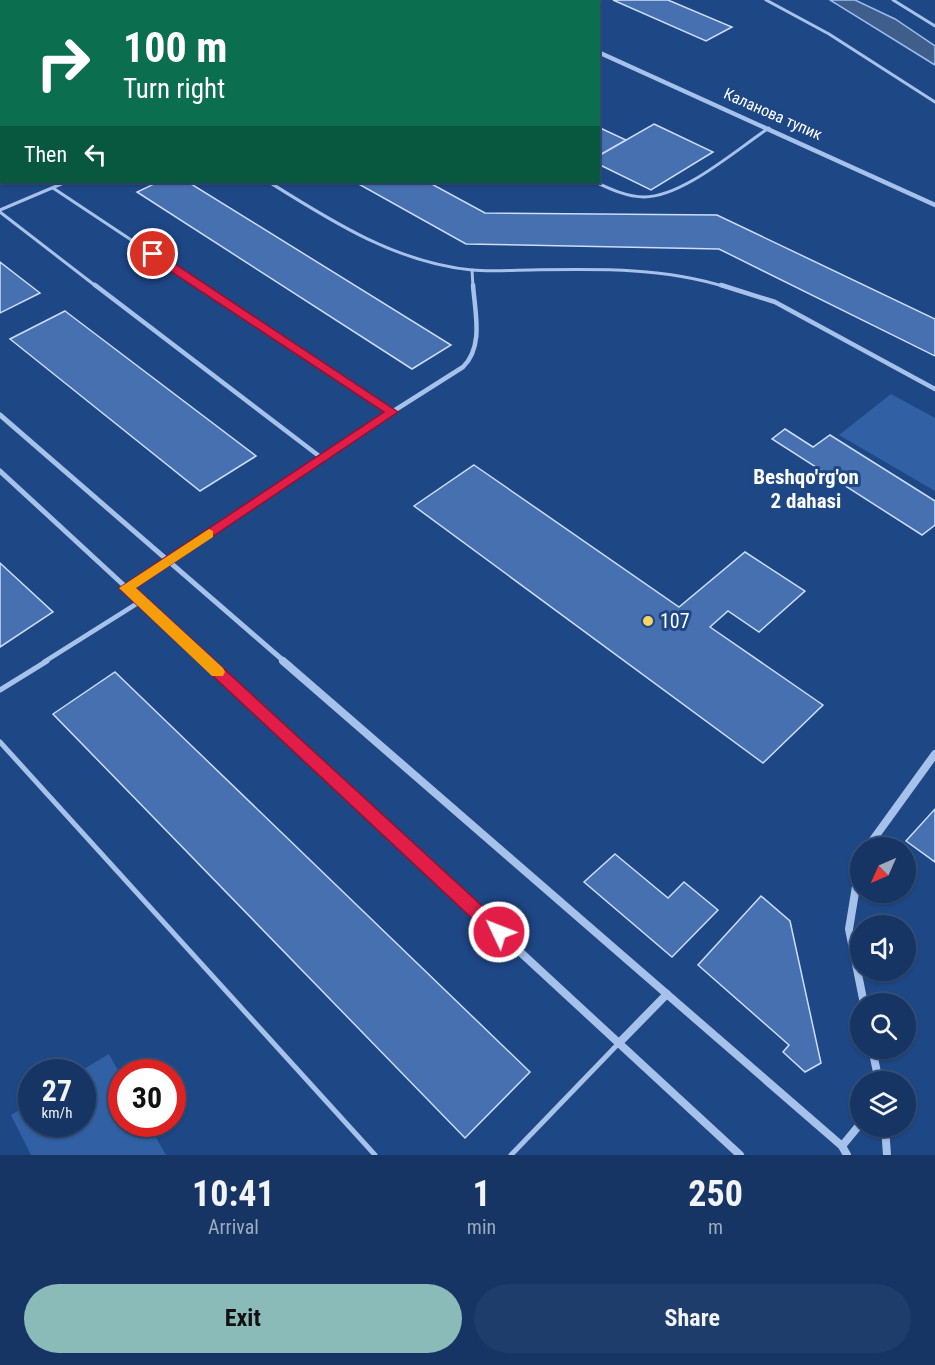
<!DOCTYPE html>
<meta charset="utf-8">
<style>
:root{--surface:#163564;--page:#1f3d6a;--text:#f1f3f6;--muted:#9eabbf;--line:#355078;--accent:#8bbbb9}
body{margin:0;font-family:"Roboto Condensed",sans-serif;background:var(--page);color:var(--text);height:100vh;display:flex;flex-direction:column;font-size:22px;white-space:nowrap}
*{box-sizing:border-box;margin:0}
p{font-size:20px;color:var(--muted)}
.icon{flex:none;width:33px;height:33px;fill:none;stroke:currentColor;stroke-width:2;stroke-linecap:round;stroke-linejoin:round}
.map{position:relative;height:1155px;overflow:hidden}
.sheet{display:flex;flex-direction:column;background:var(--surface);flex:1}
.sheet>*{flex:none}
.banner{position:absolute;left:0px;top:0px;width:600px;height:183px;box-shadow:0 2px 4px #0004,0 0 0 2px var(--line);background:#0b6e4f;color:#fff;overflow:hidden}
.needle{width:39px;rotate:225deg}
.buttons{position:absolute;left:850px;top:837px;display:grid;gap:12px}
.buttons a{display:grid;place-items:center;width:66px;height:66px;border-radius:50%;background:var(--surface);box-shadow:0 2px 4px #0004,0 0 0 2px var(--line);font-size:30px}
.speed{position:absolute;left:18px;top:1059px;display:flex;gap:12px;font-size:30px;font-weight:700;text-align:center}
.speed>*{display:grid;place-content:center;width:78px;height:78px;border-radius:50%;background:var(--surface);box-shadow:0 2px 4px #0004,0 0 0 2px var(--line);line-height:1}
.speed small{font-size:15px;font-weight:400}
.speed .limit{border:9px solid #d22;background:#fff;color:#111}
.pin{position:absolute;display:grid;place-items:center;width:51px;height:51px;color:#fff;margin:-26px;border:3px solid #fff;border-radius:50%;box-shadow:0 2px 6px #0007}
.me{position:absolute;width:66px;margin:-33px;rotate:313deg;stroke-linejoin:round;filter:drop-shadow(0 0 4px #0008)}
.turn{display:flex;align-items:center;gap:21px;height:126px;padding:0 24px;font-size:27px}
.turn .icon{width:78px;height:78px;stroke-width:2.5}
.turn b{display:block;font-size:42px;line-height:51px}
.then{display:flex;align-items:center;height:57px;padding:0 24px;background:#0003;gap:12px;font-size:22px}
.eta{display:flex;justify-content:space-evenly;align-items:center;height:102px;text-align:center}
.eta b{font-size:36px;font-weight:700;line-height:42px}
.cta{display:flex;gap:12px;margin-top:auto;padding:12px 24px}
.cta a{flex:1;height:69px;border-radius:36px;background:var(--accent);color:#111;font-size:24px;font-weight:700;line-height:69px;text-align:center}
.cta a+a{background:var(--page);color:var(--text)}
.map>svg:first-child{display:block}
.green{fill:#3160a4}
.water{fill:#405e8c;stroke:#99bcec;stroke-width:1.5}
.building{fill:#4670af;stroke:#cbddf8;stroke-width:1.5}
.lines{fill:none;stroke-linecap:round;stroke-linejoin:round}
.lane-far2{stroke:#a6c2eb;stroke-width:3}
.lane-far1{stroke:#a6c2eb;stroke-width:4.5}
.lane{stroke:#a6c2eb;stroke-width:5}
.street-far2{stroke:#a6c2eb;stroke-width:4.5}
.street-far1{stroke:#a6c2eb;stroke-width:5}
.street{stroke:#a6c2eb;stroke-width:8}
.secondary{fill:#d2e1f8;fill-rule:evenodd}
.route{fill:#e11d48;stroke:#92132f;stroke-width:1.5}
.slow{fill:#f59e0b}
.poi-dot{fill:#fad565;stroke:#1e4786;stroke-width:2}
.labels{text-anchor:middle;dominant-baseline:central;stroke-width:6;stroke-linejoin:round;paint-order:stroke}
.far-street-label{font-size:16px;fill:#fff;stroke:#1e4786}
.poi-label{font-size:20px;fill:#fff;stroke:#1e4786;text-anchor:start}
.neighbourhood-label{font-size:21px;font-weight:bold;fill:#fff;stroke:#1e4786}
</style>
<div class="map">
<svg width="935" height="1155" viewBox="0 0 935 1155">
<rect width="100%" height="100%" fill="#1e4786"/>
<g class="green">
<path d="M891,394l44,24v73l-96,-56z"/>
<path d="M109,1054l12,22 1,48h26l18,31h-135l-20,-40 20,-12 1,21h50v-52h-3z"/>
</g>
<path class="water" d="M830,0h25l40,19 40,27v19z"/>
<g class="building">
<path d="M613,0h55l64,27 -26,14z"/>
<path d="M654,124l59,28 -62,38 -53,-26v-8z"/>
<path d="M598,127l28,13 -28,16z"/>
<path d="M158,182h30l263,163 -39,24 -275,-177z"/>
<path d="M355,182h73l57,31 232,2 218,104v37l-216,-107 -253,-5z"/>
<path d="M0,262l40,31 -40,20z"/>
<path d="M65,311l191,145 -56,35 -190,-152z"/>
<path d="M785,429l28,18 17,-12 105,66v24l-13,10 -150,-96z"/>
<path d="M474,465l205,142 66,-55 60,39 -46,41 -31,-21 -18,16 113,78 -60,58 -349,-257z"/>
<path d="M0,563l53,49 -53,35z"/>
<path d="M115,672l415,400 -65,66 -412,-424z"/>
<path d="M935,809v53l-29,-21z"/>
<path d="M615,854l53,44 16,-16 34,28 -46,47 -88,-75z"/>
<path d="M761,896l29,25 31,142 -16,9 -22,-20 6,-7 -91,-80z"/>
</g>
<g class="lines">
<g class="lane-far2">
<path d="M766,0l63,34 106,68"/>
<path d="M893,0l42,26"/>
<path d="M269,182c62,39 128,81 203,88 19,2 40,0 59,0 66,-1 132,-3 195,17"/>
<path d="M595,182c15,7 32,15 49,15 39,0 93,-48 125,-69"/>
<path d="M53,188l149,99"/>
<path d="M0,210l66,-28"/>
<path d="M0,212l97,75"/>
<path d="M472,270l1,17"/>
</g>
<g class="lane-far1">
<path d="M95,285l228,174"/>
<path d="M721,285l54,17 160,87"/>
<path d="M392,412l71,-45c21,-21 12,-54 10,-82"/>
<path d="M168,561l224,-149 -192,-127"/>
<path d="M44,662l97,-61"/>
</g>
<g class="lane">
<path d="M0,690l47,-29"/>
<path d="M0,742l375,413"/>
<path d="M511,1155l108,-112"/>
</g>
<g class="street-far2">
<path d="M482,0l3,2"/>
<path d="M598,52l337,153"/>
</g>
<g class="street-far1">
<path d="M0,415l285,247"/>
<path d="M0,471l207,191"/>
<path d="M126,588l42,-27"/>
</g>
<g class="street">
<path d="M205,661l535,494"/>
<path d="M283,661l559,485 5,9"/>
<path d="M867,848l68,-94"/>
<path d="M861,856l-12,73 15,75"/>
<path d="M619,1043l48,-49"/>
<path d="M872,1048l7,34"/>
<path d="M885,1126l2,29"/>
<path d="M842,1146l19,-23"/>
</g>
<g class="secondary">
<path d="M0,0h9l-7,2 -2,2z"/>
<path d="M48,0h10l-12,2z"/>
<rect x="0" y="14" width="2" height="4"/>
</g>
</g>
<path class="route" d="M149,252h8l241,160 -262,176 369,339 3,5 -3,6 -6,2 -6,-2 -374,-350 265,-176 -235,-155z"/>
<path class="slow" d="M209,529l4,2v6l-77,51 87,80 2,4 -2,4h-11l-93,-88z"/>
<circle class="poi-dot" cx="648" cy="621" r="6"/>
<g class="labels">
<g class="far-street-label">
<text transform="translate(773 114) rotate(24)">Каланова тупик</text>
</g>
<g class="poi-label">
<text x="660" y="621">107</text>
</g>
<g class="neighbourhood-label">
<text x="806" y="477">Beshqo'rg'on<tspan x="806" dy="24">2 dahasi</tspan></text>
</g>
</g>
</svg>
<div class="buttons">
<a><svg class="needle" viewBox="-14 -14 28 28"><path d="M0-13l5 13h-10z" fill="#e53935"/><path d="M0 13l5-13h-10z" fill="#9eabbf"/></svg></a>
<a><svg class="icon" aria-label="sound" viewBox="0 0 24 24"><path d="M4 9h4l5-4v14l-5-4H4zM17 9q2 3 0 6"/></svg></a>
<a><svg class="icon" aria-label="search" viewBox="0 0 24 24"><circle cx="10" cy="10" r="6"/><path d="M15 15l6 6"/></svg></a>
<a><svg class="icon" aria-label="layers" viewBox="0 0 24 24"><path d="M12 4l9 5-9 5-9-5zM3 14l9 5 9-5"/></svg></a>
</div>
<div class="speed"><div>27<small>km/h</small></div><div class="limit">30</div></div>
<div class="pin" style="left:153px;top:254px;background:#d93025"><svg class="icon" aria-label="arrive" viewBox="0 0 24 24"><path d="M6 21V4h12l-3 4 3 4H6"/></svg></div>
<svg class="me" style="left:499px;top:932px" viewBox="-20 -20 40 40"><circle r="17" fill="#e11d48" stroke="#fff" stroke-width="3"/><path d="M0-11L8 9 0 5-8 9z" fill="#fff"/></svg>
<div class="banner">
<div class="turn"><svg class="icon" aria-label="right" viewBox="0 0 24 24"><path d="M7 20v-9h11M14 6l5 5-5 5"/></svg><div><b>100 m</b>Turn right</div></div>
<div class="then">Then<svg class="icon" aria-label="left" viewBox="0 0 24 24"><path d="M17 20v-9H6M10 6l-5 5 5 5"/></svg></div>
</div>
</div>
<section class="sheet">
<div class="eta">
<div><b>10:41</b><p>Arrival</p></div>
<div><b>1</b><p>min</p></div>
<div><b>250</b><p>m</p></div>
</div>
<div class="cta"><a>Exit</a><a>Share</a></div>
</section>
